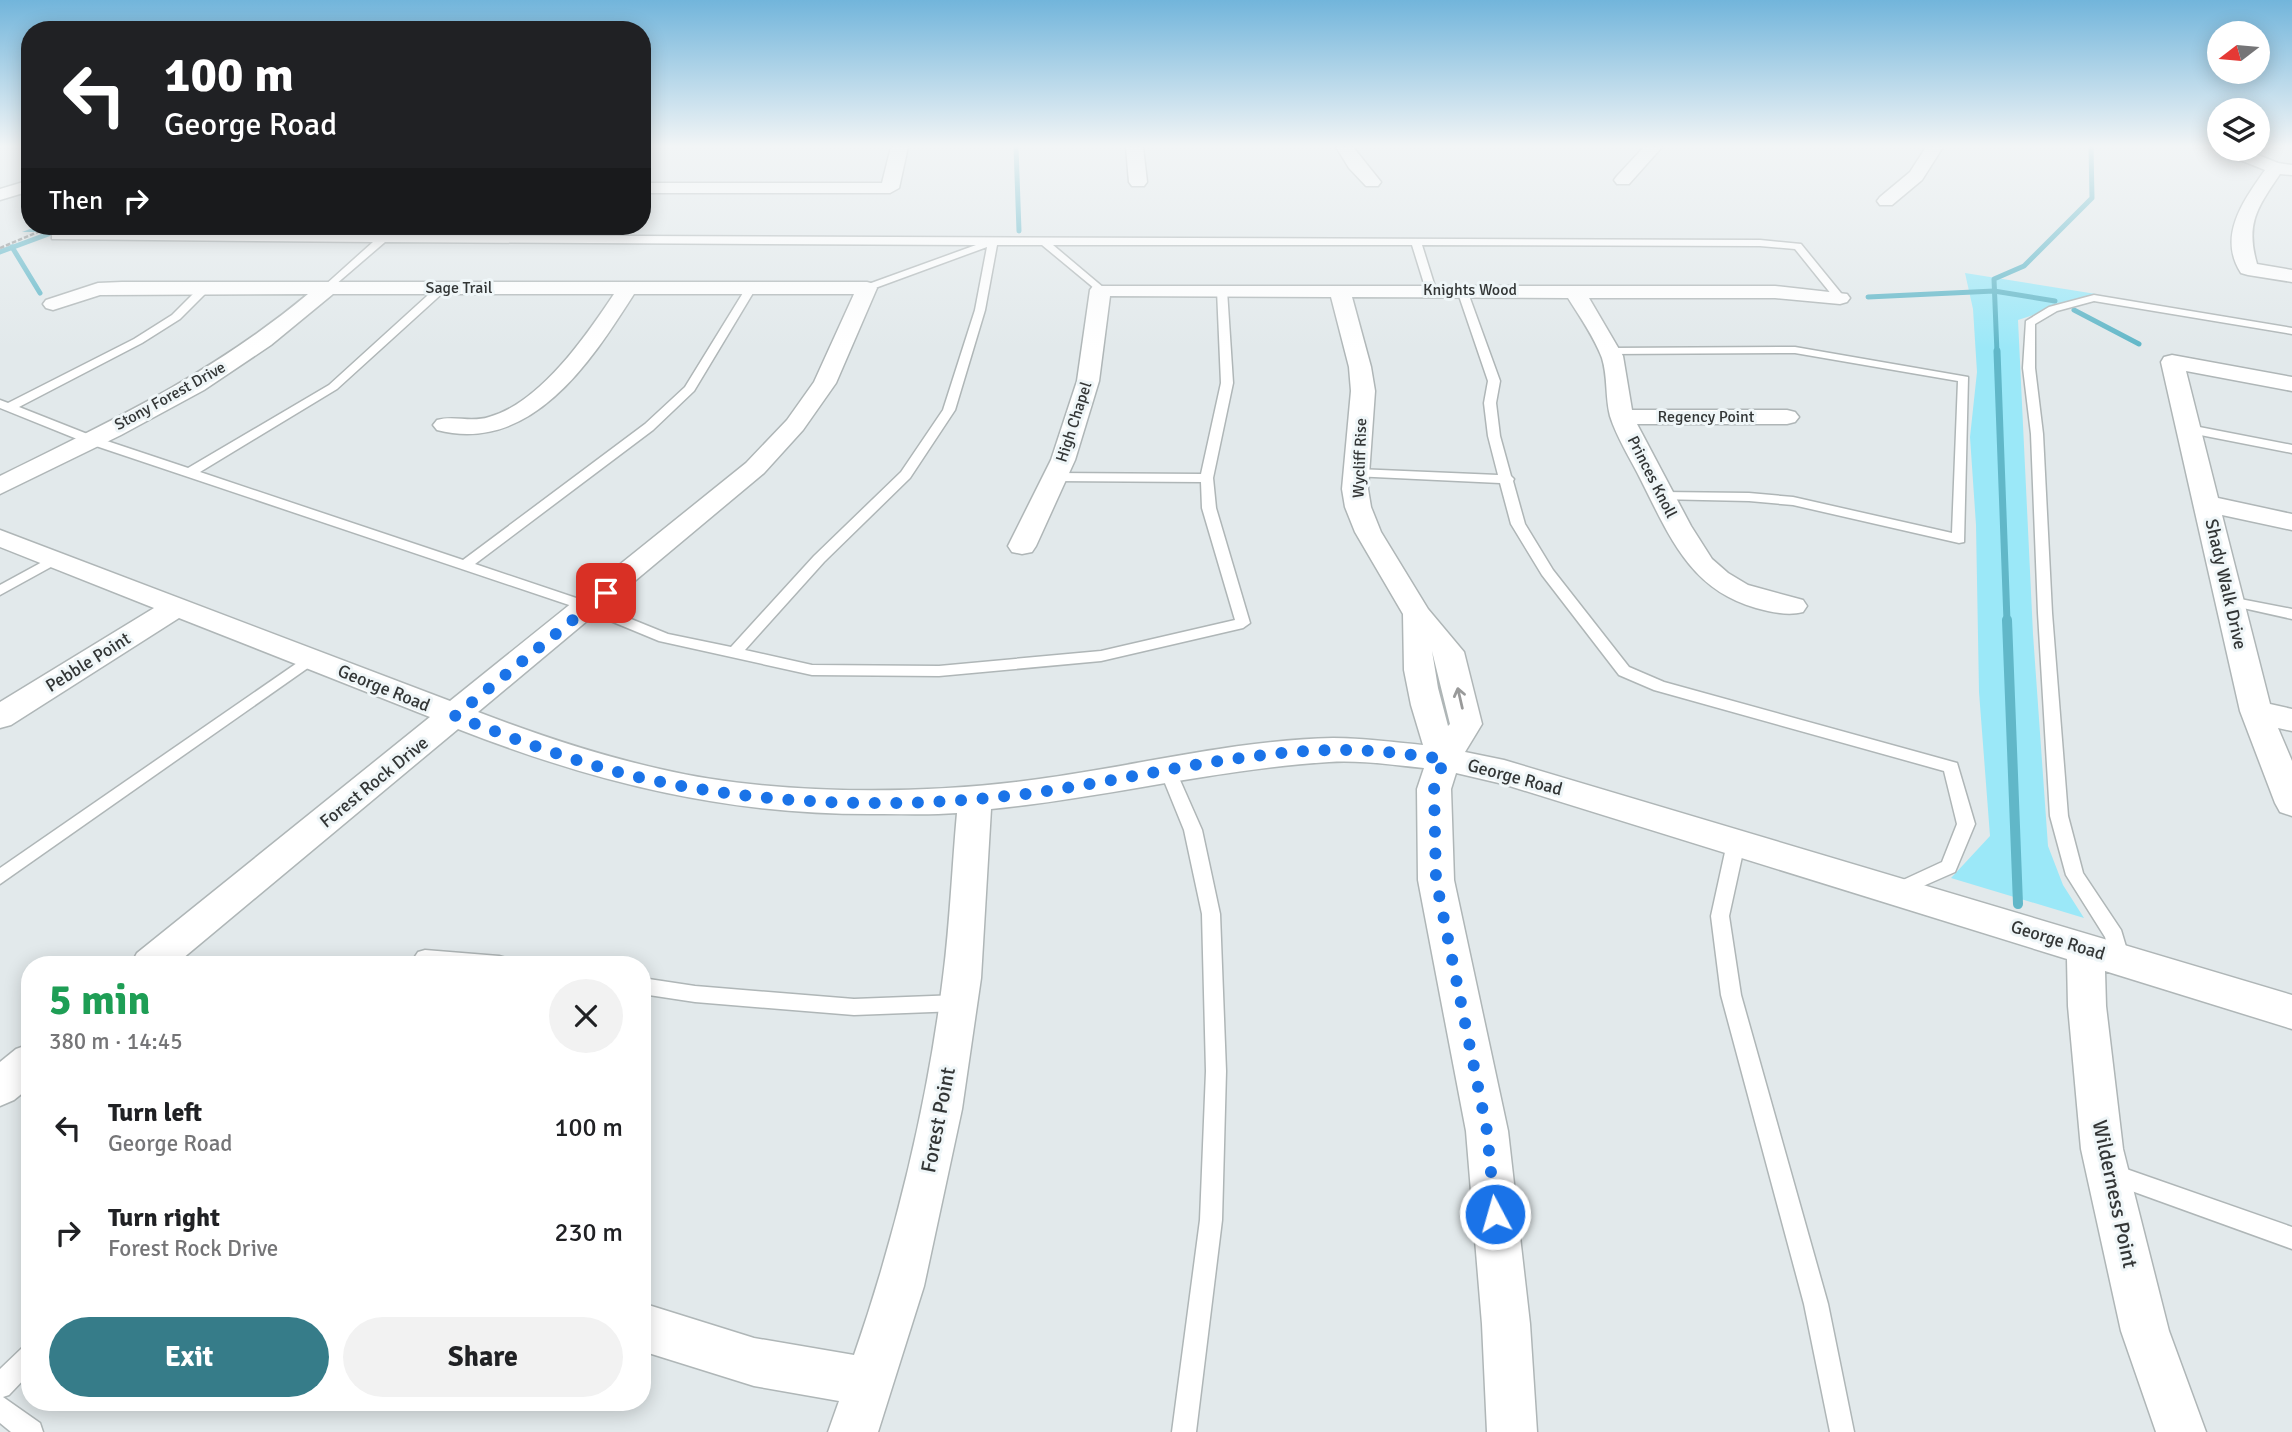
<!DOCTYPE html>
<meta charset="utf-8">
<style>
:root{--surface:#fff;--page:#f2f2f2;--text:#202124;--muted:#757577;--accent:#367c89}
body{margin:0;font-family:Signika,sans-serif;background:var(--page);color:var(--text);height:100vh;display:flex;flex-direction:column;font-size:26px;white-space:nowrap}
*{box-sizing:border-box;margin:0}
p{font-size:23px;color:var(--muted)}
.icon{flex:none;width:38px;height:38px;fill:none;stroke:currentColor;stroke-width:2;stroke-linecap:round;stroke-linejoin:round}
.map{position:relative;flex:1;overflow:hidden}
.sheet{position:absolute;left:21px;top:956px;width:630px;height:455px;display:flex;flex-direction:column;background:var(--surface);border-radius:28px;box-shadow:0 4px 18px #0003}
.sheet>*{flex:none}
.banner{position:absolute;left:21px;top:21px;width:630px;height:214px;border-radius:28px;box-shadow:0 4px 18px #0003;background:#202124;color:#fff;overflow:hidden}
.needle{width:46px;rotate:254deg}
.buttons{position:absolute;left:2207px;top:21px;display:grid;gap:14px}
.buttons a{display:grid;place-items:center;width:63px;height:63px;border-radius:50%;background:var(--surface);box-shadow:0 4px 18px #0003;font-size:35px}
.pin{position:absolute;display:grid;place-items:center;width:60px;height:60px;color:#fff;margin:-30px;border-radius:14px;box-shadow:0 4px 10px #0006}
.me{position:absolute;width:77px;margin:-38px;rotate:354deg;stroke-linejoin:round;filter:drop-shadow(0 0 5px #0008)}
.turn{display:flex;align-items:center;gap:24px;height:147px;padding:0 28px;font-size:32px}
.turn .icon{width:91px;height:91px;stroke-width:2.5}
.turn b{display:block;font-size:49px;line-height:60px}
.then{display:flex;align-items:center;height:66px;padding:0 28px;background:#0003;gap:14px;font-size:26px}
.round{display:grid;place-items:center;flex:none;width:74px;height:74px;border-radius:37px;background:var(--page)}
.summary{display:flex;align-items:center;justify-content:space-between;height:119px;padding:0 28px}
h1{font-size:42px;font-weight:800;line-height:52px;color:#1e9e55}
.primary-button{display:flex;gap:14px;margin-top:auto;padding:14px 28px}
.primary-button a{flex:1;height:80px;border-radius:42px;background:var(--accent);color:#fff;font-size:28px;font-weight:800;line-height:80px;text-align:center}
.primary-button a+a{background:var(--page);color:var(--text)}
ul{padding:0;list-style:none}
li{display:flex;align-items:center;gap:21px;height:105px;padding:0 28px}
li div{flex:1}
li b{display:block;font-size:26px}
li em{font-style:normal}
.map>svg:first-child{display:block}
.green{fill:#9be8f8}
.forest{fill:#68bfd0}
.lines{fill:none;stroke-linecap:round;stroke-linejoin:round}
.stream-far2{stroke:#61b7c8;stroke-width:5}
.stream-far1{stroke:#61b7c8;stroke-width:7}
.stream{stroke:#61b7c8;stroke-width:10}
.service-casing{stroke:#afb6b7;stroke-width:3}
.minor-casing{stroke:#afb6b7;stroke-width:3}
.path{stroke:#8a8f90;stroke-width:2.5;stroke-dasharray:4.5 2;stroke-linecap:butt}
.service{fill:#fff;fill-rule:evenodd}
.minor{fill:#fff;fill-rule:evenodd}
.oneway{stroke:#999a9a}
.route{stroke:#1a73e8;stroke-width:12;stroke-dasharray:0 21.6}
.labels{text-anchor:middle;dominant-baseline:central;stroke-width:6;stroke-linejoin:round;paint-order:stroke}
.far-street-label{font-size:16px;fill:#333636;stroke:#eff6f8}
.street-label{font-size:18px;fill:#333636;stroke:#eff6f8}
.near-street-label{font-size:21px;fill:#333636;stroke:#eff6f8}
</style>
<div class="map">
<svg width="2292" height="1432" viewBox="0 0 2292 1432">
<rect width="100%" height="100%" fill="#e2e9eb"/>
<path class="green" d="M1965,273l131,21 -78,26 15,314 15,212 15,39 21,33 -133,-40 39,-42 -11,-144 -3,-167 -6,-88 7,-65 -4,-63z"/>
<path class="forest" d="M38,226h374l14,6h-404z"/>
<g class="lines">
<g class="stream-far2">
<path d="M1016,147l3,84"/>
<path d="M76,226h110"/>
<path d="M195,226l197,2 -8,9"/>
<path d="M12,247l28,46"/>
<path d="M0,252l70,-26"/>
<path d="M1868,297l126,-6 61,10"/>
<path d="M2074,310l65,34"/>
<path d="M1997,353l-3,-74 30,-13 68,-68 -1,-51"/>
</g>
<path class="stream-far1" d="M1997,351l10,270"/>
<path class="stream" d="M2007,620l11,284"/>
<defs>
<g id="service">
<path d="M55,234l1705,6 41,4 44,54 -9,2 -41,-51 -35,-3 -338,-1 14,45 -5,3 -5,-3 -14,-45h-359l51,43 1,2 -5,3 -58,-48h-45l-12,65 -30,100 -45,68 -86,84 -79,88 67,15 127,1 162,-15 134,-31 -33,-112 -1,-26 -147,-1 -6,-4 6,-4 147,1 20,-91 -4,-93 5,-3 5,3 6,93 -20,95 3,30 34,115 -7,5 -142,33 -162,15 -127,-1 -153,-34 -75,-31 -497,-167 -87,-35v-8l8,3 126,-64 38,-24 29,-29h8v4l-29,29 -38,24 -123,64 76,30 93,31 141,-83 109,-99h8v4l-109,99 -137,83 263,88 182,-136 40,-37 61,-99 9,-2 1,2 -62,103 -41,39 -178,134 119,40 74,30 63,13 83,-91 87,-84 42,-62 32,-100 12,-63 -120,44 -4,-1v-4l113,-41 -591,-3 -57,49 -4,-1v-4l49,-44 -321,-3v-4z"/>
<path d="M1462,287l5,3 33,91 -4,22 4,33 11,40 3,3 -1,2 12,43 28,46 76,97 35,15 293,81 18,61 -20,48 -59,26 -6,-2 -3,-5 3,-5 52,-24 15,-38 -13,-53 -290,-81 -35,-15 -77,-100 -31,-51 -11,-41 -147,-7 -2,-3 6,-4 141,6 -10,-39 -4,-33 4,-22 -31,-91z"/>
<path d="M2094,295l198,33v6l-198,-33 -37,10 -22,13v44l8,66 9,179 16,203 15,57 38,57 9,30 -2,6 -7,2 -7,-2 -9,-29 -39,-62 -16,-59 -12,-203 -7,-179 -8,-66 3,-47 23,-14z"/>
<path d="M1795,347l173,30 -4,165 -5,1 -166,-38 -44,-4 -92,-2 -1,-3 6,-4 87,1 44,4 159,36 6,-152 -163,-28 -186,1 -6,-3 6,-3z"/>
<path d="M2189,425l103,20v8l-107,-21v-6z"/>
<path d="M55,555l7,4 -2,3 -60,33v-10z"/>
<path d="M2230,597l62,12v10l-67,-15 -2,-3z"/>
<path d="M310,654l5,1 3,4 -3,4 -315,221v-16z"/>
<path d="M1168,765l6,2 2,4 26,59 18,84 6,157 -4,149 -26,212h-24l28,-212 6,-149 -4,-157 -18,-84 -24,-59 2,-4z"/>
<path d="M1736,836l6,2 3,5 -16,73 12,79 87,309 26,128h-24l-26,-128 -83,-309 -10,-79 16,-73 3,-5z"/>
<path d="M425,950l74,6 7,2 2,6h-98l8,-12z"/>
<path d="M642,978l53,8 159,13 104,-4 7,2 3,6 -3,6 -7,2 -104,4 -159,-13 -53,-8z"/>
<path d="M2112,1164l180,63v22l-188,-68 -3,-7 3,-7z"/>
<path d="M30,1344v29l-21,22 -6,2 37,26 3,9h-32l-11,-9v-54l22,-21z"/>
</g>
<g id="minor">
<path d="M891,147h17l-9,41 -9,5h-248v-10h240z"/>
<path d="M1126,147h17l4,35 -3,4h-12l-3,-4z"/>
<path d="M1336,147h17l28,35 -3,4h-12l-17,-18z"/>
<path d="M1644,147h18l-33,37h-12l-3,-4 3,-4z"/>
<path d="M1926,147h17l-21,33 -30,25h-12l-3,-4 3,-4 30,-25z"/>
<path d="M2221,149h22l35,14 14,2v10l-12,-1c-22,33 -35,49 -23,90l35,6v12l-44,-7 -7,-2c-24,-37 3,-73 24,-103l-42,-17z"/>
<path d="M30,180v11l-30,9v-11z"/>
<path d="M867,282l7,2 3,4 -41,95 -33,47 -39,43 -286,239c60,23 120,43 182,57 114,27 264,26 379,10 97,-13 196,-39 294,-41 30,0 60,4 90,7l-12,-40 -7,-35 -1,-56 -48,-82 -10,-25 -3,-18 9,-98 -2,-24 -18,-70 -221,-1 -11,85 -24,79 -39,86 -4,6 -10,2 -10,-2 -4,-6 43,-86 26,-79 13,-91 3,-4h682l72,8 3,4 -3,4 -7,2 -65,-6h-186l34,58 9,54h155l8,2 4,5 -4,5 -8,2h-150l54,102 21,33 16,14 20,12 55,15 4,6 -4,6c-15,4 -32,0 -47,-4 -67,-19 -87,-73 -116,-130 -10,-20 -23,-40 -30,-62 -5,-19 -2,-39 -8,-58 -8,-21 -22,-41 -34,-60l-216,-1 19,70 4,24 -7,98 3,18 10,25 47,77 36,43 18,72 -17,28 39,8 788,235v34l-187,-58 1,35 17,143 46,182 37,101h-50l-35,-101 -40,-182 -13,-143 -1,-47 -564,-175 -47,-11 -5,16 3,91 54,251 22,193 7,108h-50l-5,-108 -16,-193 -48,-251 -1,-91 7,-21c-31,-3 -63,-8 -95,-6 -114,7 -225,36 -338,47l-10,169 -19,131 -38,177 -46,146h-50l11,-31 -85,-15 -112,-35v-48l112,35 100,17c41,-118 74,-253 89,-378 7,-54 9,-110 14,-164 -25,2 -50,1 -74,1 -153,2 -284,-30 -425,-85l-282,235h-45l6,-11 293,-236 -251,-99 -168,107 -11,3v-26l154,-94 -154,-61v-17l450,171 296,-238 41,-43 27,-38 40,-88h-220c-44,69 -103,160 -197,136l-4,-5 4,-5c17,-5 34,3 52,-3 51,-14 97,-81 125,-123h-281l-62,51 -67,45 -83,45 -121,59v-18c111,-55 212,-102 308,-182l-208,1 -47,15 -7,-2 -3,-4 3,-4 52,-17 24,-1zM1432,651l18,73 -2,2 -10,-38z"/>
<path d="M2172,355l120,22v14l-106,-20 32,127 74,16v16l-70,-15 48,189 22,5v22l-14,-3 14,33v55l-12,-4 -5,-9 -35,-92 -79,-349 3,-5z"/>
<path d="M30,1044v43l-16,13 -14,6v-44l16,-13z"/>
</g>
</defs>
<use href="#service" class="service-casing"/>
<use href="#minor" class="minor-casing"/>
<path class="path" d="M0,248l38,-16"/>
<use href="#service" class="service"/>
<use href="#minor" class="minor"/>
</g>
<defs><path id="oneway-shaft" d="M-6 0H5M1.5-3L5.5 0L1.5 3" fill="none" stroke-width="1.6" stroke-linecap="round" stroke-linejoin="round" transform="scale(1.75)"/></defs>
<use class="oneway" href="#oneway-shaft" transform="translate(1460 698) rotate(-103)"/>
<linearGradient id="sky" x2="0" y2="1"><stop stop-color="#72b5db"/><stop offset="0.42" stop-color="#f2f5f6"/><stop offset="1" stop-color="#f2f5f6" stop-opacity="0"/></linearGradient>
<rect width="2292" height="348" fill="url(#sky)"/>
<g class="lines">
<path class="route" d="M606,593l-151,123c67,26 135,52 206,66 123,25 255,27 379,10 97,-14 195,-40 293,-42 37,-1 74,4 111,9l-10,30 2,91 51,251 8,83"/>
</g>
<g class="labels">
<g class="far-street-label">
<text x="459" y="288">Sage Trail</text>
<text x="1470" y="290">Knights Wood</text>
<text transform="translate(170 396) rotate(-29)">Stony Forest Drive</text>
<text x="1706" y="417">Regency Point</text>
<text transform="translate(1074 422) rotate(-72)">High Chapel</text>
<text transform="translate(1360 458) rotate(-88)">Wycliff Rise</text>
<text transform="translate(1652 477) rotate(63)">Princes Knoll</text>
</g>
<g class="street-label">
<text transform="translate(2226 584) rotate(77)">Shady Walk Drive</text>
<text transform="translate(88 662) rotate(-32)">Pebble Point</text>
<text transform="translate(384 688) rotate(22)">George Road</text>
<text transform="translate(1515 777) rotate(15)">George Road</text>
<text transform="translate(374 782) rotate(-39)">Forest Rock Drive</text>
<text transform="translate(2058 940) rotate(17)">George Road</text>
</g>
<g class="near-street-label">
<text transform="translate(938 1120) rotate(-79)">Forest Point</text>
<text transform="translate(2115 1194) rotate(78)">Wilderness Point</text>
</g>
</g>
</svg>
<div class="buttons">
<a><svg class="needle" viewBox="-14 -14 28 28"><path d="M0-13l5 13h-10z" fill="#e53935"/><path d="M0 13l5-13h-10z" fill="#757577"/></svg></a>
<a><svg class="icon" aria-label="layers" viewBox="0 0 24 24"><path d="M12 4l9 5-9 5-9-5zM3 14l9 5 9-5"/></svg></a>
</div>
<div class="pin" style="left:606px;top:593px;background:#d93025"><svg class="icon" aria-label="arrive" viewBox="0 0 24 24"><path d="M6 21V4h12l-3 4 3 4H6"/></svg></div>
<svg class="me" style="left:1495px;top:1214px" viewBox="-20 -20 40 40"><circle r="17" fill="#1a73e8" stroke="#fff" stroke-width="3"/><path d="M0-11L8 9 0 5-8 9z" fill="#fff"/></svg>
<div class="banner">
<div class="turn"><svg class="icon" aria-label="left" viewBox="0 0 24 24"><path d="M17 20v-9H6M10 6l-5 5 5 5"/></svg><div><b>100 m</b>George Road</div></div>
<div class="then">Then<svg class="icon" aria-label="right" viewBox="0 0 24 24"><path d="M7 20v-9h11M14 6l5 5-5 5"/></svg></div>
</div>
<section class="sheet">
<div class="summary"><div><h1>5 min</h1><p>380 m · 14:45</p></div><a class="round"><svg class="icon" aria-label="close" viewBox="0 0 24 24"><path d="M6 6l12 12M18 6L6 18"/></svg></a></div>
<ul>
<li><svg class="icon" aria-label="left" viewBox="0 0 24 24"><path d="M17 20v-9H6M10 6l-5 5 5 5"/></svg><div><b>Turn left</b><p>George Road</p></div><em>100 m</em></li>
<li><svg class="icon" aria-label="right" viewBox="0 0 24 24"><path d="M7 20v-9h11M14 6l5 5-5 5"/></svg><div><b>Turn right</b><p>Forest Rock Drive</p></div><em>230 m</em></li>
</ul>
<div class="primary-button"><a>Exit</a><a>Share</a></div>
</section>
</div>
